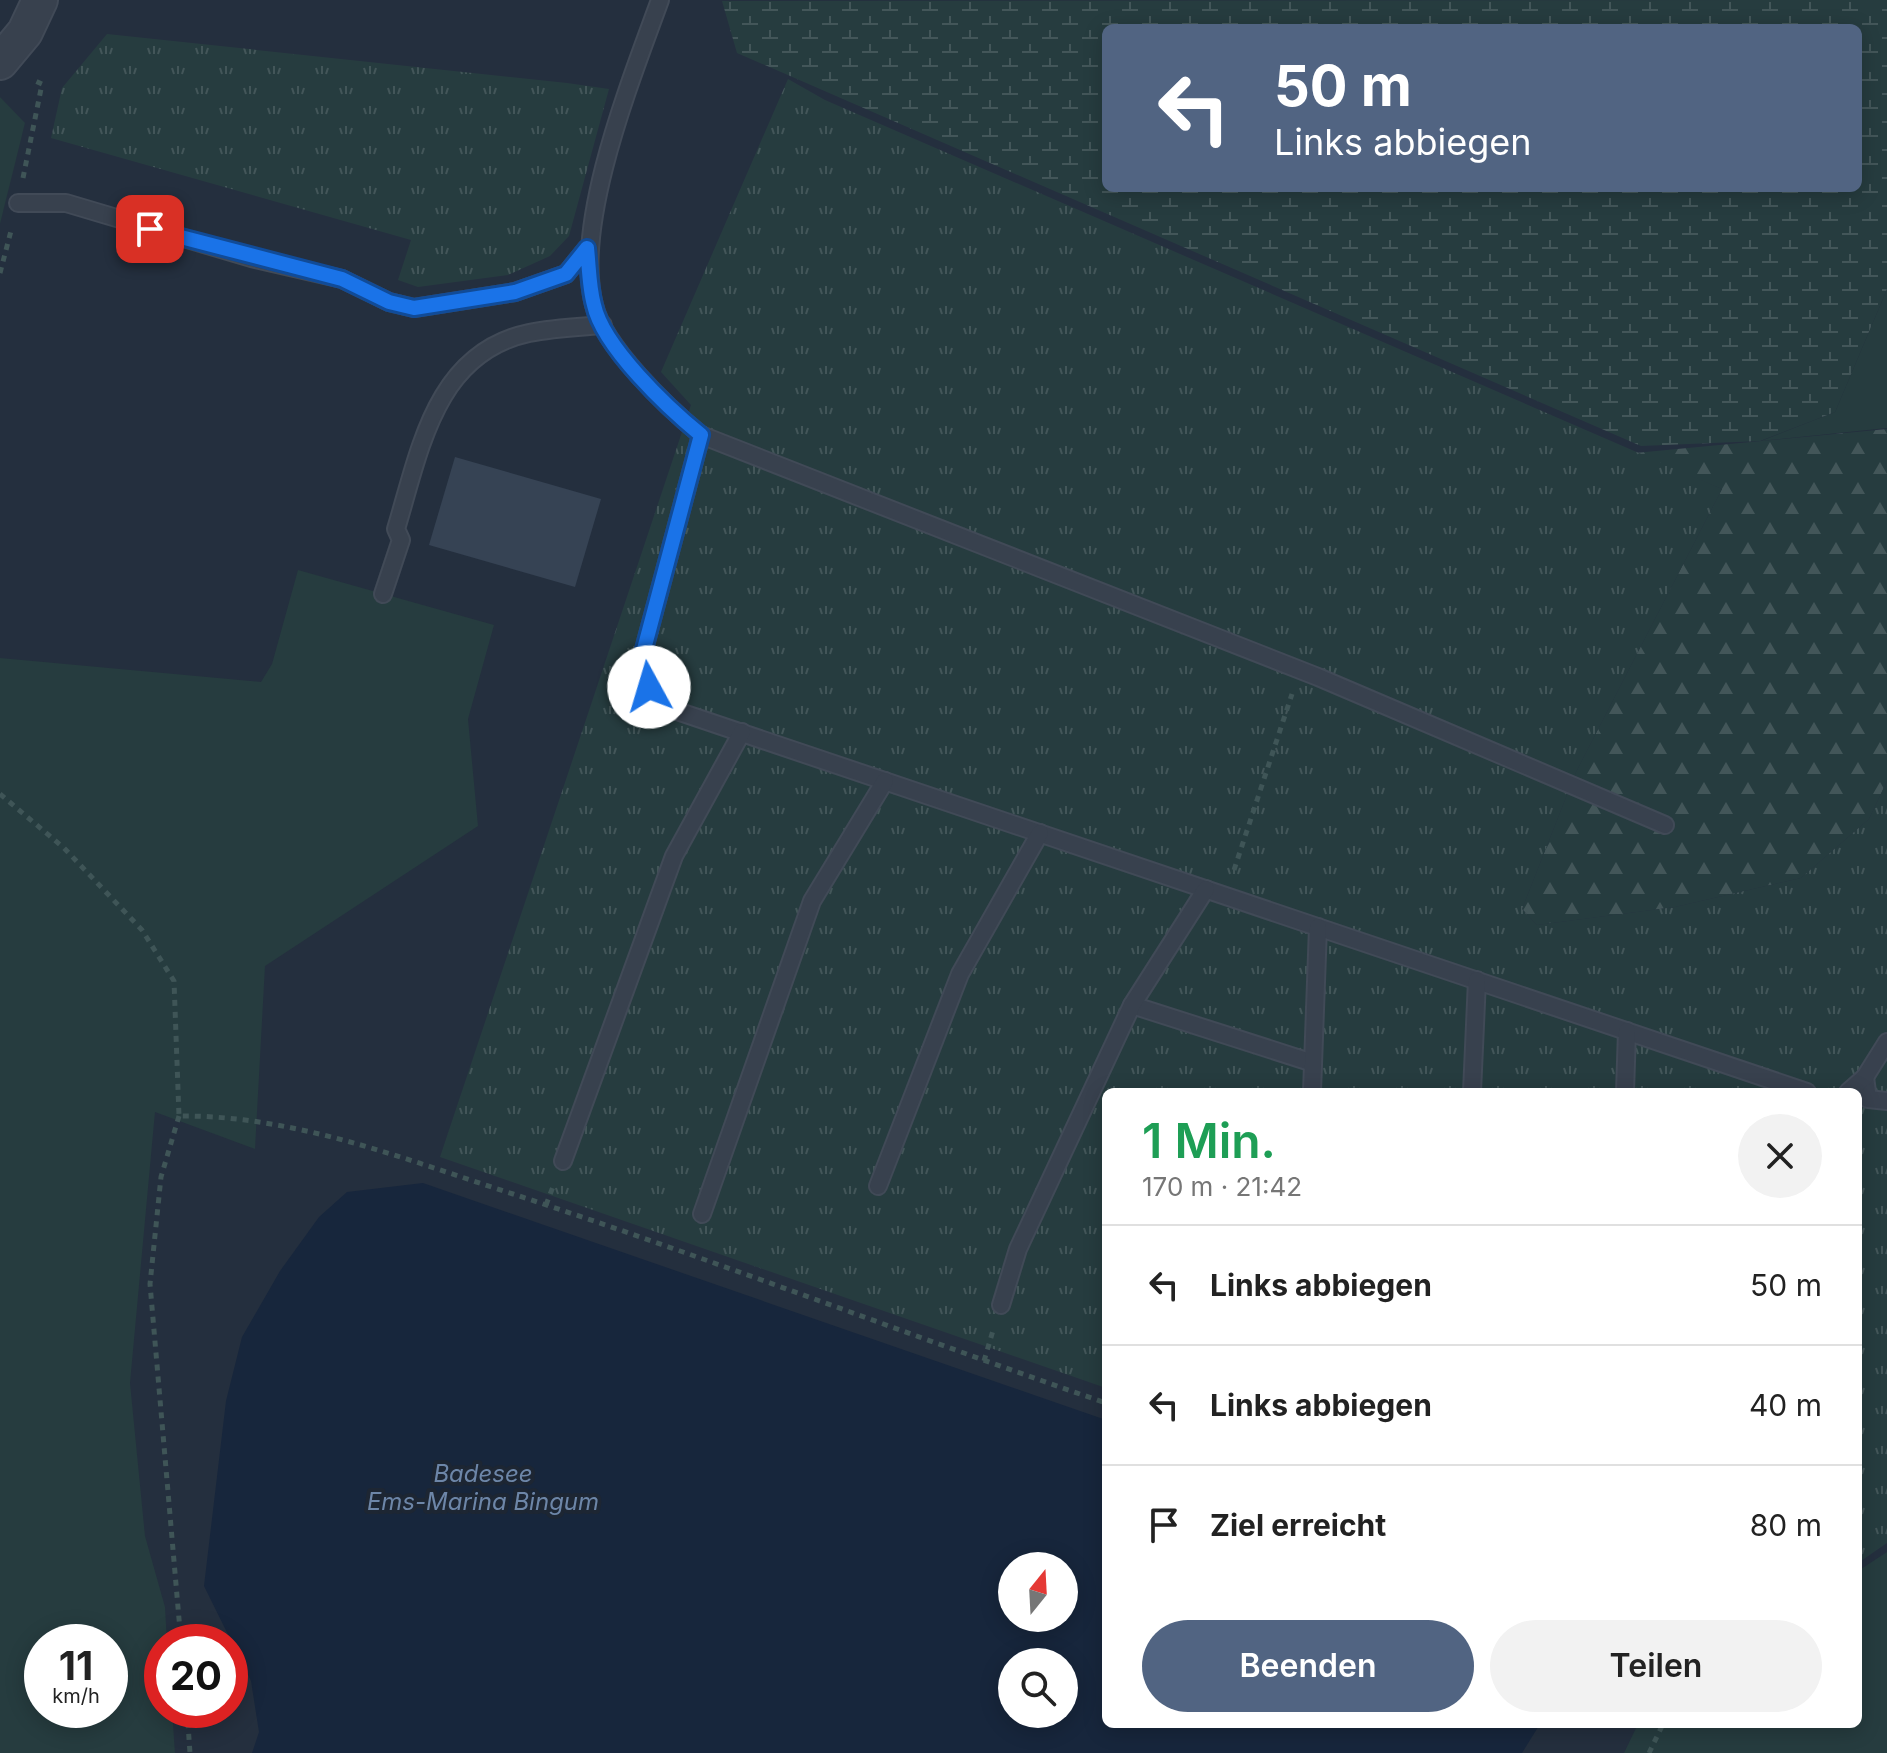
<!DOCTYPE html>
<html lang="de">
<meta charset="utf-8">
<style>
:root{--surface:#fff;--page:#f2f2f2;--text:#222;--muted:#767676;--line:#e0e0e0;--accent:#516482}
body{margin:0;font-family:Inter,sans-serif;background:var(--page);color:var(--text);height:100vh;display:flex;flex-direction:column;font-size:30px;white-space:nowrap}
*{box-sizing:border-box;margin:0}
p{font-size:26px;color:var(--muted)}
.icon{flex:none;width:44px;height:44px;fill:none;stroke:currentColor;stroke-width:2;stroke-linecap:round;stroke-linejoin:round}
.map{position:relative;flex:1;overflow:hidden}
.sheet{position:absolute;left:1102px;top:1088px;width:760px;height:640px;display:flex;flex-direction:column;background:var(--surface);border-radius:12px;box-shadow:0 4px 20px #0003}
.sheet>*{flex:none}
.guide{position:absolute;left:1102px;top:24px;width:760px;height:168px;border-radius:12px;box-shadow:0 4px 20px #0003;background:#516482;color:#fff;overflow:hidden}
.needle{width:52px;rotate:18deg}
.buttons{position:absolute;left:998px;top:1552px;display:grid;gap:16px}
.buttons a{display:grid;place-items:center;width:80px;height:80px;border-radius:50%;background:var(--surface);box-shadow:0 4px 20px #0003;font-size:40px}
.speed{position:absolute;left:24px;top:1624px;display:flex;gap:16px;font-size:40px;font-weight:700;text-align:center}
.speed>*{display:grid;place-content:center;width:104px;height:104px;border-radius:50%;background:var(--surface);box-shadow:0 4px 20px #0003;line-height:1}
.speed small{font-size:20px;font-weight:400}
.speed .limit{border:12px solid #d22;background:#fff;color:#111}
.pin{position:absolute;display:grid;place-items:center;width:68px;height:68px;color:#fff;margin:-34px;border-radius:16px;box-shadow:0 4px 12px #0006}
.me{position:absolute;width:88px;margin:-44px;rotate:354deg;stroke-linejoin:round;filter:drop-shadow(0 0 6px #0008)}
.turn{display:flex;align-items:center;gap:28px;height:168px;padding:0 40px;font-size:36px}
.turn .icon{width:104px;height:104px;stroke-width:2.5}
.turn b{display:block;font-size:56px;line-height:68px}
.round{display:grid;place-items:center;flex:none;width:84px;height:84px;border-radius:42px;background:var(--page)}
.overview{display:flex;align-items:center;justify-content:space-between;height:136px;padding:0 40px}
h1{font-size:48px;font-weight:600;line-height:60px;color:#1e9e55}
.cta{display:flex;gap:16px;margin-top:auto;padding:16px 40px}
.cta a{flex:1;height:92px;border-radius:48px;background:var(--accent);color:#fff;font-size:32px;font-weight:600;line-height:92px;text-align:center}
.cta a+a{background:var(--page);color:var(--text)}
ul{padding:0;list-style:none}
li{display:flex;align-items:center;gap:24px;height:120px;padding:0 40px;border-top:2px solid var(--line)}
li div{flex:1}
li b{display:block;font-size:30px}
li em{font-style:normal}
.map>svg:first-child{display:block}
.grass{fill:#263c3f;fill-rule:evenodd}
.forest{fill:url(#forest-firs)}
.wetland{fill:url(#wetland-marsh);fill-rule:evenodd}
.park{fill:url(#park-tufts)}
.water{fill:#17263c;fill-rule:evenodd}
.building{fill:#364354}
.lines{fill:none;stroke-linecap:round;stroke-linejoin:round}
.lane-casing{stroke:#414a57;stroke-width:20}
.street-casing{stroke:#414a57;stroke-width:38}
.path{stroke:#3f5557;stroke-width:5;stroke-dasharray:6 6;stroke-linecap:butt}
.lane{stroke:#38414e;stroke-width:16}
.street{stroke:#38414e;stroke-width:34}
.route-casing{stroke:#114b97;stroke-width:20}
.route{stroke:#1a73e8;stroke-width:14}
.labels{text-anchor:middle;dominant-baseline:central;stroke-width:8;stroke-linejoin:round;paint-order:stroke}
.water-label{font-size:24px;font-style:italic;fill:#6d86a8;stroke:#1d2633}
</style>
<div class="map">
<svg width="1887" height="1753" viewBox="0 0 1887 1753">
<defs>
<pattern id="forest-firs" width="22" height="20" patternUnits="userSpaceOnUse" patternTransform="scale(2)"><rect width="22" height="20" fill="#263c3f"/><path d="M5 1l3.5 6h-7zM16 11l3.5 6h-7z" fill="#435659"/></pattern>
<pattern id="wetland-marsh" width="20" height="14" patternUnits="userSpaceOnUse" patternTransform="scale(2)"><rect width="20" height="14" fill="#263c3f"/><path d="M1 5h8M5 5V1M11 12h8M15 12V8" fill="none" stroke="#435659"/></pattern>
<pattern id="park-tufts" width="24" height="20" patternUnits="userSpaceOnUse" patternTransform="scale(2)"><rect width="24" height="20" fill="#263c3f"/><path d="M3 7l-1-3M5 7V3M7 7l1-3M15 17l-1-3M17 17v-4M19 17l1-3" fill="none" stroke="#435659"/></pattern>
</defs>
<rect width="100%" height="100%" fill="#242f3e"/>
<g class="grass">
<path d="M0,97l25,26 -25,101z"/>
<path d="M1887,289v139l-126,13 74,-29z"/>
<path d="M298,570l196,55 -26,94 10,107 -213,140 -10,183 -100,-37 -25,271 15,153 20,71 2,35h-5v68h10l3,43h-175v-1095l261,24 11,-18zM42,1642h68v68h-68z"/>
<path d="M1887,1552v201h-263l14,-29h220v-153z"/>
</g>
<path class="forest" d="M1887,429v352l-18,38 -68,59 -126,29 -138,18 -15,-16 54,-137 146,-283 -87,-36z"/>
<path class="wetland" d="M1887,0v289l-52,123 -75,29 -119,5 -904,-393 -15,-52zM1106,28h752v160h-752z"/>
<g class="park">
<path d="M107,34l460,49 42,6 -40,147 -19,20 -42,19 -90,12 -20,-7 13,-40 -360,-102 11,-50z"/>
<path d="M788,79l37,21 897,389 -146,283 -54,137 15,16 138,-18 126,-29 68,-59 18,-38v762l-29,20v-471h-752v296l-666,-231 251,-752 -30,-33z"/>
</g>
<path class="water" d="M423,1183l683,237v304h434l-18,29h-1270l7,-21 -8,-51 -47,-95 22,-185 16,-64 38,-66 39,-54 28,-25zM1012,1566h52v52h-52zM1012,1662h52v52h-52z"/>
<path class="building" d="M455,457l146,42 -26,88 -146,-42z"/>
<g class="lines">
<defs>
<g id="lane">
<path d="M660,0c-29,80 -87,223 -66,305 10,42 74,103 107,130l-58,218 6,34 22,22 1136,383"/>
<path d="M18,203h48l185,55 91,21 47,23 25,6 101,-16 51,-18 21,-26"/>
<path d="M701,435l617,242 347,148"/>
<path d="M383,594l18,-54 -5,-11c24,-79 39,-176 133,-196 24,-5 50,-6 74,-8"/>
<path d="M1132,1005l181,58"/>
<path d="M1865,1077l3,22 19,2"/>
<path d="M1312,1092l6,-165"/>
<path d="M1472,1092l5,-112"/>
<path d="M1625,1092l2,-61"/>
<path d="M1848,1092l17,-15 22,-35"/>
<path d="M563,1161l111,-305 68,-124"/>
<path d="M878,1186l82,-212 80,-141"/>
<path d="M702,1214l110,-313 73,-120"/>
<path d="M1001,1305l17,-56 114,-244 74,-116"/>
</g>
<path id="street" d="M0,62l25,-30 15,-32"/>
</defs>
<use href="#lane" class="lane-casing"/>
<use href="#street" class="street-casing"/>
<g class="path">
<path d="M23,178l19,-94 -9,-4"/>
<path d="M0,273l12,-46"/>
<path d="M0,794l64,54 78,82 32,51 5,135c115,-1 225,43 334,78 199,65 395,141 593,209"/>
<path d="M1234,870l58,-176"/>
<path d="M179,1116l-18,61 -11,107 31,358"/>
<path d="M546,1205l8,-21"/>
<path d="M984,1361l10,-34"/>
<path d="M187,1710l3,43"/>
<path d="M1649,1753l14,-29"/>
</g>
<use href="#lane" class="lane"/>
<use href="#street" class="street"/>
</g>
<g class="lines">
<defs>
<path id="route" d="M150,229l192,50 47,23 25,6 101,-16 51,-18 21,-26c2,18 2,39 7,57 9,42 74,103 107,130l-58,218 6,34"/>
</defs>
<use href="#route" class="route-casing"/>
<use href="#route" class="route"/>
</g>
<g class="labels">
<g class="water-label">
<text x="483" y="1473">Badesee<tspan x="483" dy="28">Ems-Marina Bingum</tspan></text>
</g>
</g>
</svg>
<div class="buttons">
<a><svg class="needle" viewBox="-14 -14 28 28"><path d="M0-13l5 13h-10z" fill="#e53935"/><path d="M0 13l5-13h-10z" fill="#767676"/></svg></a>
<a><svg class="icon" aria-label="search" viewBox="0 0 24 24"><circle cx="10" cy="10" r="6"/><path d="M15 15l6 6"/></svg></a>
</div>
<div class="speed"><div>11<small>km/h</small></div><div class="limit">20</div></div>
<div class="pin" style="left:150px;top:229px;background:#d93025"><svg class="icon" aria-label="arrive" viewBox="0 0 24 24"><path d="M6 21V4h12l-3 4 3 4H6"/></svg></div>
<svg class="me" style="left:649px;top:687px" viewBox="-20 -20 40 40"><circle r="19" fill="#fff"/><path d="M0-13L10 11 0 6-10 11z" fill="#1a73e8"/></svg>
<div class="guide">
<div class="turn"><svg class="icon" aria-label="left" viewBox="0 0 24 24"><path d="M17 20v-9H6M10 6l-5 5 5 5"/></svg><div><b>50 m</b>Links abbiegen</div></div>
</div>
<section class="sheet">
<div class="overview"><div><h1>1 Min.</h1><p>170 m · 21:42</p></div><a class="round"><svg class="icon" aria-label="close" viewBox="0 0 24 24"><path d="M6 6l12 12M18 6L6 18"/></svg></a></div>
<ul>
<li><svg class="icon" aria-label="left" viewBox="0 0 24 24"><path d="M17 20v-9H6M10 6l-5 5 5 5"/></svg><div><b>Links abbiegen</b></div><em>50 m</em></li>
<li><svg class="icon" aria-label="left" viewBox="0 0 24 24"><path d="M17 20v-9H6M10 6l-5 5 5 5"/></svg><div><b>Links abbiegen</b></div><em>40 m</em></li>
<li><svg class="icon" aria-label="arrive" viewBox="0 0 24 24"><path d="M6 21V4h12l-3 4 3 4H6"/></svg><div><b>Ziel erreicht</b></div><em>80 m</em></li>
</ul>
<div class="cta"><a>Beenden</a><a>Teilen</a></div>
</section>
</div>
